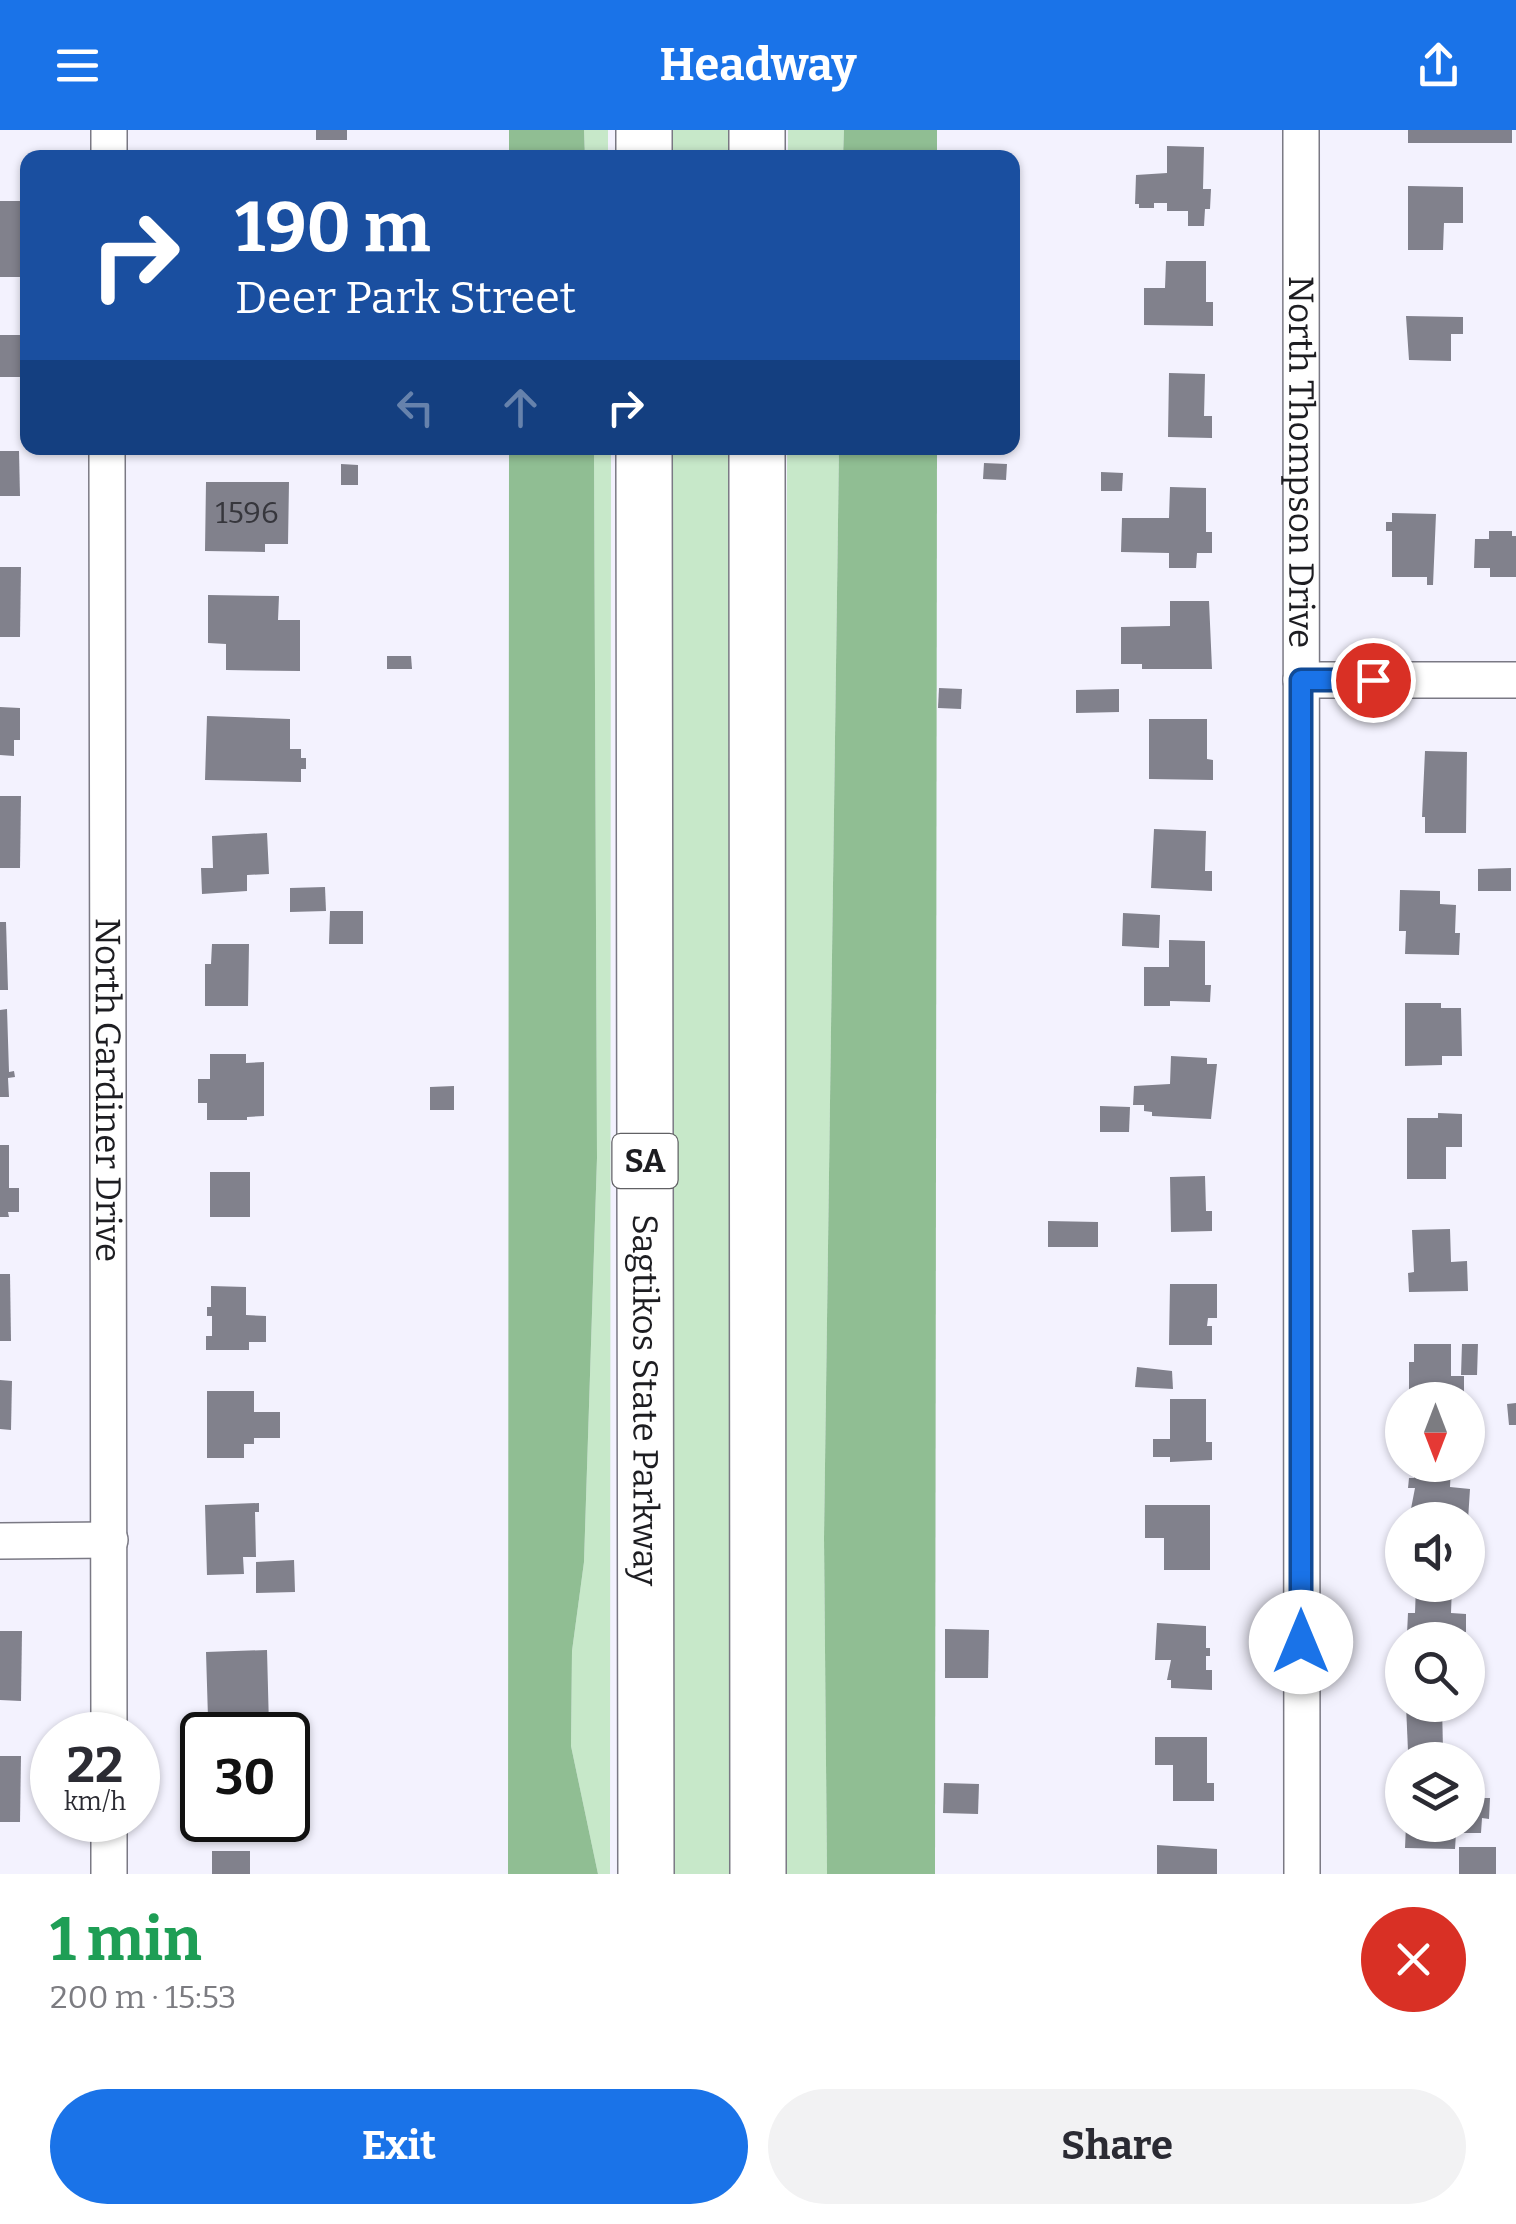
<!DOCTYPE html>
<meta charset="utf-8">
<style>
:root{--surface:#fff;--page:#f2f2f3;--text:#2b2b33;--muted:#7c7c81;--accent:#1a73e8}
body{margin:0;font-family:Bitter,serif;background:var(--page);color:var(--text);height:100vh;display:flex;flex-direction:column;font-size:38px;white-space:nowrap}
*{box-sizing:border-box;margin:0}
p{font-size:32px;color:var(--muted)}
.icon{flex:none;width:55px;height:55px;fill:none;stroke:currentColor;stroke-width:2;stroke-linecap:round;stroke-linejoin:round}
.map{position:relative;height:1744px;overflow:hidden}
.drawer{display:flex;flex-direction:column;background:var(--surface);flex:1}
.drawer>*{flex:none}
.hud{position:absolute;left:20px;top:20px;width:1000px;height:305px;border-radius:20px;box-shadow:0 2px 8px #0004;background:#1a4fa0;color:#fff;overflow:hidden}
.needle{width:65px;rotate:180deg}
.controls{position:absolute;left:1385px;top:1252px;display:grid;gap:20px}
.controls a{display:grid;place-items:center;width:100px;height:100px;border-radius:50%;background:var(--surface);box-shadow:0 2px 8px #0004;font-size:50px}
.speed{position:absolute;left:30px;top:1582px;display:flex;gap:20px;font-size:50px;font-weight:700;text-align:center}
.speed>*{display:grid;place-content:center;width:130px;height:130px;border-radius:50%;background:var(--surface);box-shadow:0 2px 8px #0004;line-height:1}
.speed small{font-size:25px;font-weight:400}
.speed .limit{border:5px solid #111;border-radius:15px;background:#fff;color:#111}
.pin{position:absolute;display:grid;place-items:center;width:85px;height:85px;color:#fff;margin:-42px;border:5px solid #fff;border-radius:50%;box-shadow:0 2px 10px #0007}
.me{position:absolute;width:110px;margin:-55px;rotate:0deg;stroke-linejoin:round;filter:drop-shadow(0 0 8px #0008)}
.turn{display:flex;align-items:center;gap:35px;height:210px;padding:0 50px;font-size:45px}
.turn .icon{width:130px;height:130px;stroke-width:2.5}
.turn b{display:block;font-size:70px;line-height:85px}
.lanes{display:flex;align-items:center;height:95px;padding:0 50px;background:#0003;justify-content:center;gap:50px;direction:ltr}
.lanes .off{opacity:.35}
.round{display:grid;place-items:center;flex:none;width:105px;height:105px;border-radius:52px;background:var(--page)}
.overview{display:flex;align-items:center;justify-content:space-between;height:170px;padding:0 50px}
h1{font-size:60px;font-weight:700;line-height:75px;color:#1e9e55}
.button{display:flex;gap:20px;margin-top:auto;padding:20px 50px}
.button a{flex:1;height:115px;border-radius:60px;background:var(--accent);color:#fff;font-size:40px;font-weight:700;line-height:115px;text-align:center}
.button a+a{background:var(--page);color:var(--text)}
header{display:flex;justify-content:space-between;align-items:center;height:130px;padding:0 50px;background:var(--accent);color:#fff;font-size:45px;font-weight:700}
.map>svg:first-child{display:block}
.green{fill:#c7e8c9}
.forest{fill:#90be93}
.building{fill:#81818c}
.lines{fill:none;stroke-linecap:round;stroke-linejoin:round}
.street-casing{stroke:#7a7984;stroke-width:38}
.highway-casing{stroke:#7a7984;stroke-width:58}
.street{stroke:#fff;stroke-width:35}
.highway{stroke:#fff;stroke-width:55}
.route-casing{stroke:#114b97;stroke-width:25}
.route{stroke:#1a73e8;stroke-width:18}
.labels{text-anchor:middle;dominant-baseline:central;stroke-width:10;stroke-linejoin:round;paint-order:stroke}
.number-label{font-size:30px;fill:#36363c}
.shield{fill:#fff;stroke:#616164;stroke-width:2.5}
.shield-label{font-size:32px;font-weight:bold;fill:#1d1d21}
.street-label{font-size:35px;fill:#1d1d21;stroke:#fff}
</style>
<header><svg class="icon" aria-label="menu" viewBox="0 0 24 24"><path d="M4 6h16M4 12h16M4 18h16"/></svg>Headway<svg class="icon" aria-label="share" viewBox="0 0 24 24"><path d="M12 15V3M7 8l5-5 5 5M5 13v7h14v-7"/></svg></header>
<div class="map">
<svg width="1516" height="1744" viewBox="0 0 1516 1744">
<rect width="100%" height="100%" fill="#f3f2fe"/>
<g class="green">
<path d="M584,0h24v27h-23z"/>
<rect x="666" y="0" width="71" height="27"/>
<path d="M788,0h56l-1,27 -55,1z"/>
<path d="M594,318h17l-1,1426h-12l-27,-128 1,-95 12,-89 13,-404z"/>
<path d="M667,318h70v1426h-66z"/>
<path d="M787,318h52l-15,1090 3,336h-44z"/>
</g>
<g class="forest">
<path d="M509,0h75l1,27h-76z"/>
<path d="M844,0h93v27h-94z"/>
<path d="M509,318h85l3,710 -13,404 -12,89 -1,95 27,128h-90z"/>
<path d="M839,318h98l-2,1426h-108l-3,-336z"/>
</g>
<g class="building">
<rect x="316" y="0" width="31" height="10"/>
<rect x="1408" y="0" width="104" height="13"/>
<path d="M1167,16l37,1 -1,42h8l-1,20h-5l-1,17h-16v-15h-21v-8h-13v5h-15v-4h-4l1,-29 31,-2z"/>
<rect x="204" y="21" width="42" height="7"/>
<path d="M1408,56l55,1v36h-19l-1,27h-35z"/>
<path d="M0,71h24l-1,76h-23z"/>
<path d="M1166,131h40v41h7v24l-69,-1v-37h21z"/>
<path d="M1406,186l57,1v17h-12v27l-42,-1z"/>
<rect x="0" y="205" width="22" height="42"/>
<path d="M1169,243l36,1 -1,42h8v22l-44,-1z"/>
<path d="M0,321h19l1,45h-20z"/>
<path d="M984,333l23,1 -1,16 -23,-1z"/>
<path d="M341,334l17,1v20h-17z"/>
<path d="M1101,342l22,1 -1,18h-21z"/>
<path d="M206,352h83l-1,62h-23v8l-60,-1z"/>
<path d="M1170,357l36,1v44h6v21h-15l-1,15h-27v-15l-48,-1 1,-34h47z"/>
<path d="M1392,383l44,1 -3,71h-6v-8h-35v-46h-6v-9h6z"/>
<path d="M1489,401h23v5h4v41h-26v-9h-16l1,-29h14z"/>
<path d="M0,437h21l-1,70h-20z"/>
<path d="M208,465l71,1 -1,24h22v51l-74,-1v-26l-18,-1z"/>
<path d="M1170,471h39l3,68h-70v-5h-21v-37l49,-1z"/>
<path d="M387,526h24l1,13h-25z"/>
<path d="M939,558l23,1 -1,20 -23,-1z"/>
<path d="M1119,559v23l-43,1v-23z"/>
<path d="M0,577l20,1v32h-6v16l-14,-1z"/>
<path d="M207,586l83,3v30h11v9h5v11h-5v13l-96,-2z"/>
<path d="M1149,589h58v40l6,1v20l-64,-1z"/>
<path d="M1425,621l42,1 -1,81h-41v-16h-3z"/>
<path d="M0,666h21l-1,72h-20z"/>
<path d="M1154,699l52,2 -1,40h7v20l-61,-3z"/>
<path d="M267,703l2,41 -22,1v16l-45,3 -1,-26h12l-1,-32z"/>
<path d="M1511,738v23h-33v-22z"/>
<path d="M325,757l1,24 -36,1v-24z"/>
<path d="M1400,760l40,1v13l16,1 -1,28h5l-1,22 -54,-1 1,-23h-7z"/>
<path d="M330,781h33v33h-34z"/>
<path d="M1123,783l37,2 -1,33 -37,-2z"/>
<path d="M0,792h6l2,68h-8z"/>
<path d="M1169,810l36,1v44h6l-1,17 -40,-1v5h-26v-39h25z"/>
<path d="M212,814h37l-1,62h-43v-42h6z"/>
<path d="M1405,873h36v5h20l1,48h-20v9l-37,1z"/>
<path d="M7,879l2,63 5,-1 1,6 -7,1 1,19h-9v-87z"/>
<path d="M210,924h36v9l18,-1v54l-17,1v3h-40v-17h-9v-24h12z"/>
<path d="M1171,926l36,2v6h10l-6,55 -59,-3v-4l-8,-1v-6h-11l1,-19 36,-2z"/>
<path d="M454,956v24h-24v-23z"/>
<path d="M1100,976l30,1 -1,25h-29z"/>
<path d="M1438,983l24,1v33h-16v32h-39v-61h31z"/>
<path d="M0,1015h9v43h10v24h-11l1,5h-9z"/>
<rect x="210" y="1042" width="40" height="45"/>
<path d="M1205,1046l1,35h6v20l-41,1 -1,-55z"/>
<path d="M1048,1091l50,1v25h-50z"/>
<path d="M1450,1099l1,33 16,-1 1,30 -59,1 -1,-19 6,-1 -2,-42z"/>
<path d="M0,1144h10l1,67h-11z"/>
<path d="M1170,1154h47v34h-9l-1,8h5v19h-43z"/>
<path d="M211,1156l35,1v28l20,1v26h-17v8h-43v-14h6v-20h-5v-9h4z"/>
<path d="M1414,1214h37v32h13v22l-55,2v-38h5z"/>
<path d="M1462,1214h16l-1,31h-16z"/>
<path d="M1137,1237l35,4 1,18 -38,-2z"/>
<path d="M0,1250l12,1 -1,49 -11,-1z"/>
<path d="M207,1261h47v21h26v26h-26v6h-10v14h-37z"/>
<path d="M1170,1269h36v43h6v18l-42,2v-5h-17v-18h17z"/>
<path d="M1516,1273v22h-7l-2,-21z"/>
<path d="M1415,1335h36l-1,22 20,2 -2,31 -59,-1 6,-31h-7l1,-10h5z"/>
<path d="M259,1373v9h-4l1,45h-13l1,17 -37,1 -2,-70z"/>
<path d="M1145,1375h65v65h-46v-32h-19z"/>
<path d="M294,1430l1,32 -39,1v-31z"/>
<path d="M1416,1455h36l-1,28 15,1v18h-15v4l-44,-2 1,-21h7z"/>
<path d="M1157,1493l49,3v22h4v8h-4v14h6v20l-41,-2v-8h-4l4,-20h-16z"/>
<path d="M945,1499l44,1 -1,48h-43z"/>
<path d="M0,1501h22l-1,70 -21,-1z"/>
<path d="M267,1520l2,77h-3v8h-25v-10h-9v-7h-24l-2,-66z"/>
<path d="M1406,1575h36l1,45 -35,1z"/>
<path d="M1155,1607h52v46h7v18h-41v-36h-18z"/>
<path d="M0,1626h21l-1,66h-20z"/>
<path d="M944,1653l35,1 -1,30 -35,-1z"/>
<path d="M1468,1668h22l-1,21 -7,-1 -1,15h-25l-1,16 -50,-1 1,-23h62z"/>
<path d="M1157,1715l60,4v25h-60z"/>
<rect x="1459" y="1717" width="37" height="27"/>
<rect x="212" y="1721" width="38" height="23"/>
</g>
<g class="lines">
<defs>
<g id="street">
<path d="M109,0v28"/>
<path id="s1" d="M1301,0l1,1744"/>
<path id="s2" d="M107,318l2,1287"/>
<path d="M1301,550h215"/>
<path d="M0,1411l110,-1"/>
<path d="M109,1744v-54"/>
</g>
<g id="highway">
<path d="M644,0v28"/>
<path d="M757,0v28"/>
<path id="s3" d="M644,318l2,1426"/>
<path d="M757,318l1,1426"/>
</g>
</defs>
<use href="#street" class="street-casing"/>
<use href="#highway" class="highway-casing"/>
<use href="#street" class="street"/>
<use href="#highway" class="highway"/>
</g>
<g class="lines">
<defs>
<path id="route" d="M1301,1512v-962h72"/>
</defs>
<use href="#route" class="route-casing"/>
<use href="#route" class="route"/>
</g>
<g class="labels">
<g class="number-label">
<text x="247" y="383">1596</text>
</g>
<rect class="shield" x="612.5" y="1004" width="65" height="54" rx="8"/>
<g class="shield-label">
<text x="645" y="1031">SA</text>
</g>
<g class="street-label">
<text stroke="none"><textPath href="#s1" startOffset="332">North Thompson Drive</textPath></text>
<text stroke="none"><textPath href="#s2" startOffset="642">North Gardiner Drive</textPath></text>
<text stroke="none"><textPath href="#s3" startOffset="952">Sagtikos State Parkway</textPath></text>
</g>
</g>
</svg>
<div class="controls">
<a><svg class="needle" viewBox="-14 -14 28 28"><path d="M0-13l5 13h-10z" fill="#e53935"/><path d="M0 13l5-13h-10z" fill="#7c7c81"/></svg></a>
<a><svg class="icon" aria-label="sound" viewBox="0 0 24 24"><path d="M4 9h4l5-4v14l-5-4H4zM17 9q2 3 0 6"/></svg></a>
<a><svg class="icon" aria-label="search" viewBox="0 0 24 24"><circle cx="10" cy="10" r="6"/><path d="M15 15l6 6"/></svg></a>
<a><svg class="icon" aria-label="layers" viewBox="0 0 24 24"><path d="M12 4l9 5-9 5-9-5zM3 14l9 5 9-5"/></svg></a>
</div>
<div class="speed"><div>22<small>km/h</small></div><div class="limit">30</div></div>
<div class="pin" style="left:1373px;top:550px;background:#d93025"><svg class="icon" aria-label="arrive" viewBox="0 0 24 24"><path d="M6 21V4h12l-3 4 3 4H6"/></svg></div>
<svg class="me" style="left:1301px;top:1512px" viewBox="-20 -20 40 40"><circle r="19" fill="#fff"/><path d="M0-13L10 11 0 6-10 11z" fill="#1a73e8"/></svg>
<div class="hud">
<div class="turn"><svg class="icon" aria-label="right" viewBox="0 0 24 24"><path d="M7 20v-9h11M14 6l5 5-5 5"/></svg><div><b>190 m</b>Deer Park Street</div></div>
<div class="lanes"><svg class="icon off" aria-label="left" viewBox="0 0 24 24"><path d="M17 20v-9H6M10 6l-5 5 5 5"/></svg><svg class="icon off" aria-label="ahead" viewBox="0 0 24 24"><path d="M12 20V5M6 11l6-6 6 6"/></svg><svg class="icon" aria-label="right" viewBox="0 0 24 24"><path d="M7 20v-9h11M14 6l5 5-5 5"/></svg></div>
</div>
</div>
<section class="drawer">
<div class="overview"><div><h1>1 min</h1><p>200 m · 15:53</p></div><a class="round" style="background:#d93025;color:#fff"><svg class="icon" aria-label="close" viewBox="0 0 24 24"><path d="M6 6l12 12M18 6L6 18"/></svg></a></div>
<div class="button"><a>Exit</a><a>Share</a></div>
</section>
